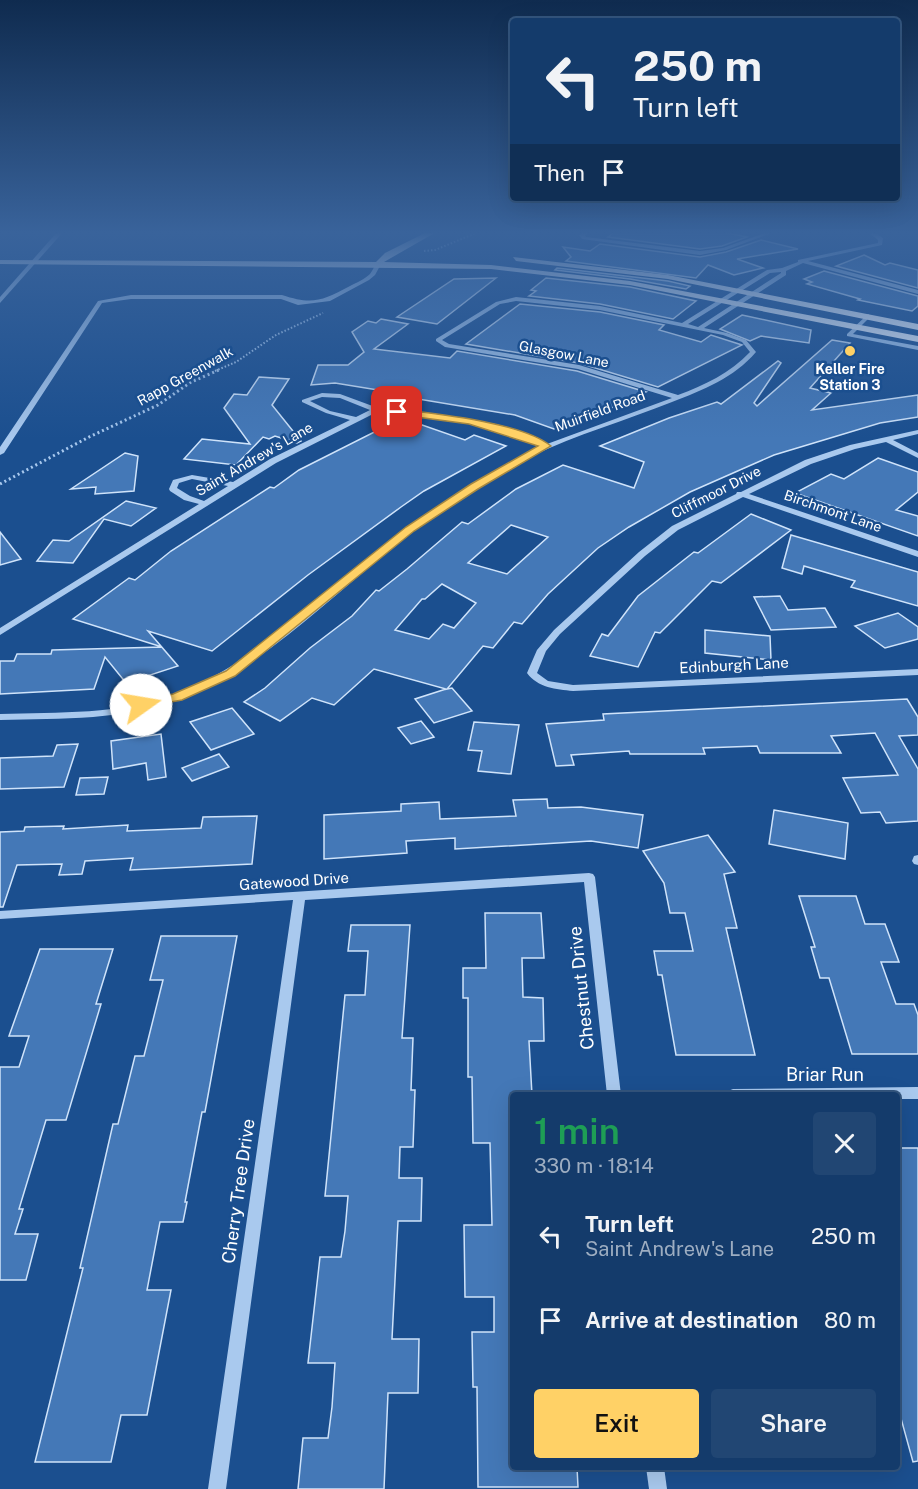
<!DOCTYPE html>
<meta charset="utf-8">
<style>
:root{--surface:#143b6b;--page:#214673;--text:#f1f3f6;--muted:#9dadc1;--line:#33557e;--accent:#ffd166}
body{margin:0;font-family:"Public Sans",sans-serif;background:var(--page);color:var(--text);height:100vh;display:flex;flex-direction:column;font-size:22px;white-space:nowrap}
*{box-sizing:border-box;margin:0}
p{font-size:20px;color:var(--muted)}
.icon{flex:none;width:33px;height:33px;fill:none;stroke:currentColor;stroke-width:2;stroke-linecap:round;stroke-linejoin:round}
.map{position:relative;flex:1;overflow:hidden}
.panel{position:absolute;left:510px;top:1092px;width:390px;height:378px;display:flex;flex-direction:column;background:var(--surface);border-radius:6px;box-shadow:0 6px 24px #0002,0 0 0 2px var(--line)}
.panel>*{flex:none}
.banner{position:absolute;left:510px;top:18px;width:390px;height:183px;border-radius:6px;box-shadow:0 6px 24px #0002,0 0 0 2px var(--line);background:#143b6b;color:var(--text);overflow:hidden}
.pin{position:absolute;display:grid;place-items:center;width:51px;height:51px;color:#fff;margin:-26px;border-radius:12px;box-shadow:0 3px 9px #0006}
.me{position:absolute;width:66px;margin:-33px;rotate:77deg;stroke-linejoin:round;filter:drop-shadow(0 0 4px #0008)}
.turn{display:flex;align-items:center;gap:21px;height:126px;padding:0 24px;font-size:27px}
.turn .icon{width:78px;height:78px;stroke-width:2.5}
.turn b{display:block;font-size:42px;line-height:51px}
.then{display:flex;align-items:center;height:57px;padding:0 24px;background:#0003;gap:12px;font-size:22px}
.round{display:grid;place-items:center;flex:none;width:63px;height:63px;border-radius:6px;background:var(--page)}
.headline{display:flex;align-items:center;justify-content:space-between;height:102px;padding:0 24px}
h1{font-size:36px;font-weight:600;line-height:45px;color:#1e9e55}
.cta{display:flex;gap:12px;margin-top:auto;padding:12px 24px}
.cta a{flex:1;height:69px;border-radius:6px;background:var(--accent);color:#111;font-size:24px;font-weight:600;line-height:69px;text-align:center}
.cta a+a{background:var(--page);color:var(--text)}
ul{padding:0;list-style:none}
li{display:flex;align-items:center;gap:18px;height:84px;padding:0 24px}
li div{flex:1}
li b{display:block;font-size:22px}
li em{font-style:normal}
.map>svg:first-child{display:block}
.building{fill:#4478b7;stroke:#cfe3fa;stroke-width:1.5;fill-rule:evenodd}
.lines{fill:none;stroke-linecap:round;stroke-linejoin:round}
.path-far1{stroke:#a9c9ee;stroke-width:2;stroke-dasharray:1.5 2;stroke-linecap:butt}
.path{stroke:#a9c9ee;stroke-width:3;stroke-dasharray:2 3;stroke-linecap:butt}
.minor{fill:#a9c9ee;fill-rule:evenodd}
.major{fill:#f0f6ff;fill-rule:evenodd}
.route{fill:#ffd166;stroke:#a68842;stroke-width:1.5}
.poi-dot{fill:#ffd166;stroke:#1b4f8f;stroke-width:2}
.labels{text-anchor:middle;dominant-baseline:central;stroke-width:5;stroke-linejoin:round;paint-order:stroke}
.far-street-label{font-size:14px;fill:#fff;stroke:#1b4f8f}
.far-poi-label{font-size:14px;font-weight:bold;fill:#fff;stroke:#1b4f8f}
.street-label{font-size:15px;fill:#fff;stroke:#1b4f8f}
.near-street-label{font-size:18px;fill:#fff;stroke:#1b4f8f}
</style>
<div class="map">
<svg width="918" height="1489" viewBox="0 0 918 1489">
<rect width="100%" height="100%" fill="#1b4f8f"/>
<g class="building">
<path d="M616,231h102l29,6 -25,9 -22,3 -92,-12z"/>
<path d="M761,240l37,9 -61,10 26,9 -29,7 -26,-10 -12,13 -130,-17 5,-4 -8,-10 27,4 10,-7 100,13 26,-5z"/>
<path d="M864,255l21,10 5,-2 28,7v18l-82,-22z"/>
<path d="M557,268l111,13 22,5 -4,3 -56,-10 -75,-9z"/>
<path d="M824,271l94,25v10l-6,5 -54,-11 2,-1 -53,-15 5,-2 -8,-3z"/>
<path d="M496,278l-59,46 -40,-7 57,-38z"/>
<path d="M546,278l84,9 66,14 -23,18 -73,-15 -71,-8 7,-5 -5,-1z"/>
<path d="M520,304l80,8 64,13 -5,5 42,12 10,-7 31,10 -84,42 -79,-24 -113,-19z"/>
<path d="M742,315l69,15 -2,13 -48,-7 -11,5 -30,-12z"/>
<path d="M381,319l27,5 -34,25 76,9 7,-7 120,20 69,21 -37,17 -8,-3 -47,23 -39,-14 -139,-23 2,-2 -43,-7 -24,2 7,-20h30l16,-13 -12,-20 16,-11 8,2z"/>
<path d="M832,340l18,3 -40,45 21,5 -19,17 106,-15v22l-38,6 -106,32 -84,37 -61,35 -31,21 -50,46 -26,30 -8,-2 -21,26 -10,-2 -36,43 5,-1 20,23 -38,12 -19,-24 31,-10 -72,-20 -40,36 -22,-7 -32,23 -36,-19 21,-14 45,-40 42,-32 24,-26 3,1 28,-22 55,-47 6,2 48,-35 47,-24 71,23 10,-26 -44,-16 69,-28 48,-16 4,2 57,-43 3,2 -27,40 3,3zM511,525l37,12 -41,37 -39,-11zM442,584l34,19 -22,25 -11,-4 -14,15 -34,-9 27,-31h3z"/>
<path d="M259,377l30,2 -17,26 29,36 -4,2 -22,-7 -6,3 -6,-2 -27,28 -52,-6 18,-20 48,5 -26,-36 10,-14 13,1z"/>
<path d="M402,418l63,22 9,-5 32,11 -82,45 -23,16 -93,68 -96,76 -64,-20 30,35 -52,17 -21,-26 -11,32 -94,5v-33h14l3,-7h34l1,-4 110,-3 -89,-28 56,-41 6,2 36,-29 99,-64 4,1 25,-18z"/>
<path d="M125,453l13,3 -4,35 -39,3 1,-7 -25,2z"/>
<path d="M878,458l40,14v20l-22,18 22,6v20l-123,-43 36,-19 13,5z"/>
<path d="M126,501l30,7 -25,18 -27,-7 -31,44 -36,-2 16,-21 16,1z"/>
<path d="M751,514l40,16 -70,53 -9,-2 -52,52 -5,-1 -17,35 -48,-11 12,-22 6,2 30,-40 56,-44 4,1z"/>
<path d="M0,532l21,27 -21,6z"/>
<path d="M791,535l127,37v34l-67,-19 4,-6 -51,-15 -2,8 -20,-6z"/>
<path d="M780,596l8,14 37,-2 11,19 -65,3 -17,-33z"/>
<path d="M898,613l20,14v12l-33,9 -30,-22z"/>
<path d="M705,630l65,6 1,24 -66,-7z"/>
<path d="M907,699l11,18v18l-19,1 19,33v52l-32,2 -6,-11 -19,1 -18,-35 55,-3 -23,-42 -44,3 10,17h-81l-3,-7 -54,2 2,6h-75l-1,-3 -58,4 3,10 -18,1 -10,-42 58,-4 -1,-6z"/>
<path d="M232,708l22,26 -43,16 -21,-28z"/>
<path d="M421,721l13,16 -23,7 -13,-16z"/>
<path d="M474,722l45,3 -8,49 -33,-3 4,-20 -14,-1z"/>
<path d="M161,734l5,43 -18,3 -2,-17 -33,6 -2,-28z"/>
<path d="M78,744l-14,43 -64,2v-31l53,-2 4,-11z"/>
<path d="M219,754l10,13 -37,14 -10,-13z"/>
<path d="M108,777l-4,17 -28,1 4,-17z"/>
<path d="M547,799l1,9 33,-1 62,8 -5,33 -47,-7 -136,8v-11l-49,3 1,12 -83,6v-44l77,-4v-7l38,-2 1,17 76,-3 -3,-16z"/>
<path d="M774,810l74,13 -3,36 -76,-15z"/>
<path d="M257,816l-5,48 -122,6 3,-12 -48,3 -3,13 -23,1 3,-11 -45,1 -14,42h-3v-75l24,-1 1,-4 39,-1 -1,3 65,-4 -1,6 74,-3 2,-11z"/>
<path d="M708,835l27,37 -11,2 13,54h-11l29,127h-79l-14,-80h-4l-4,-24h39l-8,-38h-15l-6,-30 -21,-32z"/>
<path d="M799,896h57l9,28h20l14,38h-18l15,42h18l4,11v39h-66l-23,-76h-9l-9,-31h4z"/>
<path d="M485,913h56l3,45h-22l1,39 20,1 1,43h-15l3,54h-19v372h64l1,20h-100l-1,-100h-4l-1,-55h22v-35h-29l-1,-72h28l-2,-82h-17l-1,-66h-4v-79h-5v-30h23z"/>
<path d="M351,925h59l-8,113h11l-2,52h4l-2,57h-13l-1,31h23l-1,43h-23l-6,118h27l-1,54h-30l-4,96h-86l5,-51h25l4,-31 3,-44h-27l12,-106h21l4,-26 3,-35h-23l20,-201h20l3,-44h-20z"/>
<path d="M161,936h76l-32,176h-3l-17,90h2l-4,20h-23l-13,68h24l-24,125h-26l-10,47h-76l48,-194h-3l33,-144h5l17,-68h9l19,-76h-13z"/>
<path d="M40,949h73l-17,55h5l-35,116h-20l-27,89h4l-8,25h23l-12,46h-26v-213h19l10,-31h-20z"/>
<path d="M897,1148h21v313l-5,1 -16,-58z"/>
</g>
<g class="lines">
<g class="path-far1">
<path d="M424,251l11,-1 46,-19"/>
<path d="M215,371l21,-9 40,-27 47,-22"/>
</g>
<path class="path" d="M0,484l89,-47 69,-32 33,-23 28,-12"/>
<g class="minor">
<path d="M58,231h6l-64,72v-6z"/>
<path d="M586,231h6l-7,4 1,2 114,14 23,-3 47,-17h7l-51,19 -26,5 -118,-16 -3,-4z"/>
<path d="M867,231h5l11,7 -1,7 -74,16 110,29v4l-115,-31 -17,8v4l-82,53 23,5 19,7 10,12c-22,26 -53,38 -84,50 -47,19 -95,32 -140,54 -52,27 -101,60 -147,98 -64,52 -123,112 -201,144 -58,23 -123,20 -184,22v-6c58,-2 121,1 176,-20 79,-31 139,-92 204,-144 50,-41 103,-75 160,-104l-31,-11 -40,-12 -92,-11 -101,51 -276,172v-7l199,-124 -15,-4 -14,-9 -1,-2 4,-9 19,-5 41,7 37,-23 80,-39 -24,-7 -24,-11v-2l20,-7 18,1 38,14 92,11 45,12 32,13 125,-46 -94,-29 -133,-22 -9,-6v-2l60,-37 20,-5 84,9 82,17 85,-53 15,-2 16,-6v-2l80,-17v-3zM781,272v1l-83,54 -10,-3 82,-51zM516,301l84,9 123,25 19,7 8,10c-20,21 -45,33 -72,43l-99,-30 -130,-21 -7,-4 58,-36zM322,397l18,1 30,12 -14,7 -26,-6 -20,-10zM192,479l36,7 -24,15 -14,-5 -13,-8 2,-5z"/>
<path d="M378,262l3,2 -6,11 -6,5 -39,21 -32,4 -17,-6h-150l-29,4 -98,150 -4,2v-8l98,-146 33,-6h151c30,10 40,6 68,-9 6,-3 15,-7 20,-12 3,-4 4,-8 8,-12z"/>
<path d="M868,314l3,2 -18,18 65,12v4l-71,-14v-2z"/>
<path d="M918,430v4l-25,6 25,13v5l-32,-16 -31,7 -44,15 -62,30 169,57v6l-175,-60 -65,33 -33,26 -85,78 -14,17 -9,22 11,8 25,4 345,-16v6l-345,16c-17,-2 -35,-3 -46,-18l10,-23 17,-20 85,-78 33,-26 64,-32 1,-2h4l64,-32 45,-15z"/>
<path d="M918,855v10l-4,-1 -2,-3 2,-5z"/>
<path d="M589,873l4,1 2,3 26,218h-14l-23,-213 -279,18 -79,589h-18l85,-589 -293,19v-8z"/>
<path d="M918,1087v12h-21v-4h-171l2,-4 5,-2z"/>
<path d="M646,1467h18l3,22h-18z"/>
</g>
<g class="major">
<path d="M429,231h9l-54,31 107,3 139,16 288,55v6l-288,-57 -139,-16 -491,-5v-4l376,2 9,-9z"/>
<path d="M513,257l155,18 250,49v6l-250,-51 -152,-18z"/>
</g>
</g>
<linearGradient id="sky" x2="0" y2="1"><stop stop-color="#0f2b4f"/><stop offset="0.53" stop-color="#39639b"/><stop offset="1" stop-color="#39639b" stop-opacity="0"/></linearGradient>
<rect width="918" height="439" fill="url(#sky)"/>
<path class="route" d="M397,409c38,5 125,13 154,37l-73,43 -64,42 -179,145 -53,24 -45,8v-5l36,-9 53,-23 180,-144 65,-43 67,-38 -69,-22 -75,-10v-4z"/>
<circle class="poi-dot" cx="850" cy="351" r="6"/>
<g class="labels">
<g class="far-street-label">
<text transform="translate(564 354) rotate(11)">Glasgow Lane</text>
<text transform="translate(185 376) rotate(-29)">Rapp Greenwalk</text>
<text transform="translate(600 411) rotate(-20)">Muirfield Road</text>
<text transform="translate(254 459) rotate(-30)">Saint Andrew's Lane</text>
<text transform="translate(716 492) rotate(-27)">Cliffmoor Drive</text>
<text transform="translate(833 511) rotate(19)">Birchmont Lane</text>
</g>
<g class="far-poi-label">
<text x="850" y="369">Keller Fire<tspan x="850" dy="16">Station 3</tspan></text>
</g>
<g class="street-label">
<text transform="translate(734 665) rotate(-3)">Edinburgh Lane</text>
<text transform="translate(294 881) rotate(-4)">Gatewood Drive</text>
</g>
<g class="near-street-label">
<text transform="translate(581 988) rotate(-96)">Chestnut Drive</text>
<text x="825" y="1074">Briar Run</text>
<text transform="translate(238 1191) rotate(-82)">Cherry Tree Drive</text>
</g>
</g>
</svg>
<div class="pin" style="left:397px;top:412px;background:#d93025"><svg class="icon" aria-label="arrive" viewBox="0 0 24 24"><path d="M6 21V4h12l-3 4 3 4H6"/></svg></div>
<svg class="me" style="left:141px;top:705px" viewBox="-20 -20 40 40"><circle r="19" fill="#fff"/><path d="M0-13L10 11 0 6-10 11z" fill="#ffd166"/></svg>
<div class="banner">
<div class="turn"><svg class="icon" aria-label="left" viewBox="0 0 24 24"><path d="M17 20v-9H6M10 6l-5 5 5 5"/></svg><div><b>250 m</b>Turn left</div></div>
<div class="then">Then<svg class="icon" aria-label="arrive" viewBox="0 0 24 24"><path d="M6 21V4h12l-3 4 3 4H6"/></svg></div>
</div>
<section class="panel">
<div class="headline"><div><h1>1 min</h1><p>330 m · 18:14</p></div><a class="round"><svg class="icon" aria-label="close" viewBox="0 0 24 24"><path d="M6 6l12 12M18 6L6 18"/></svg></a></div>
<ul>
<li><svg class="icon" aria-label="left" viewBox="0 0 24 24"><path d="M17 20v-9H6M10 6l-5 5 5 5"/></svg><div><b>Turn left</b><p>Saint Andrew's Lane</p></div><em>250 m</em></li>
<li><svg class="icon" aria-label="arrive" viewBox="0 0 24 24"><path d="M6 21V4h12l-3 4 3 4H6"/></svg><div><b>Arrive at destination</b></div><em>80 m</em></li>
</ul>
<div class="cta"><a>Exit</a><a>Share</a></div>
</section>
</div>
